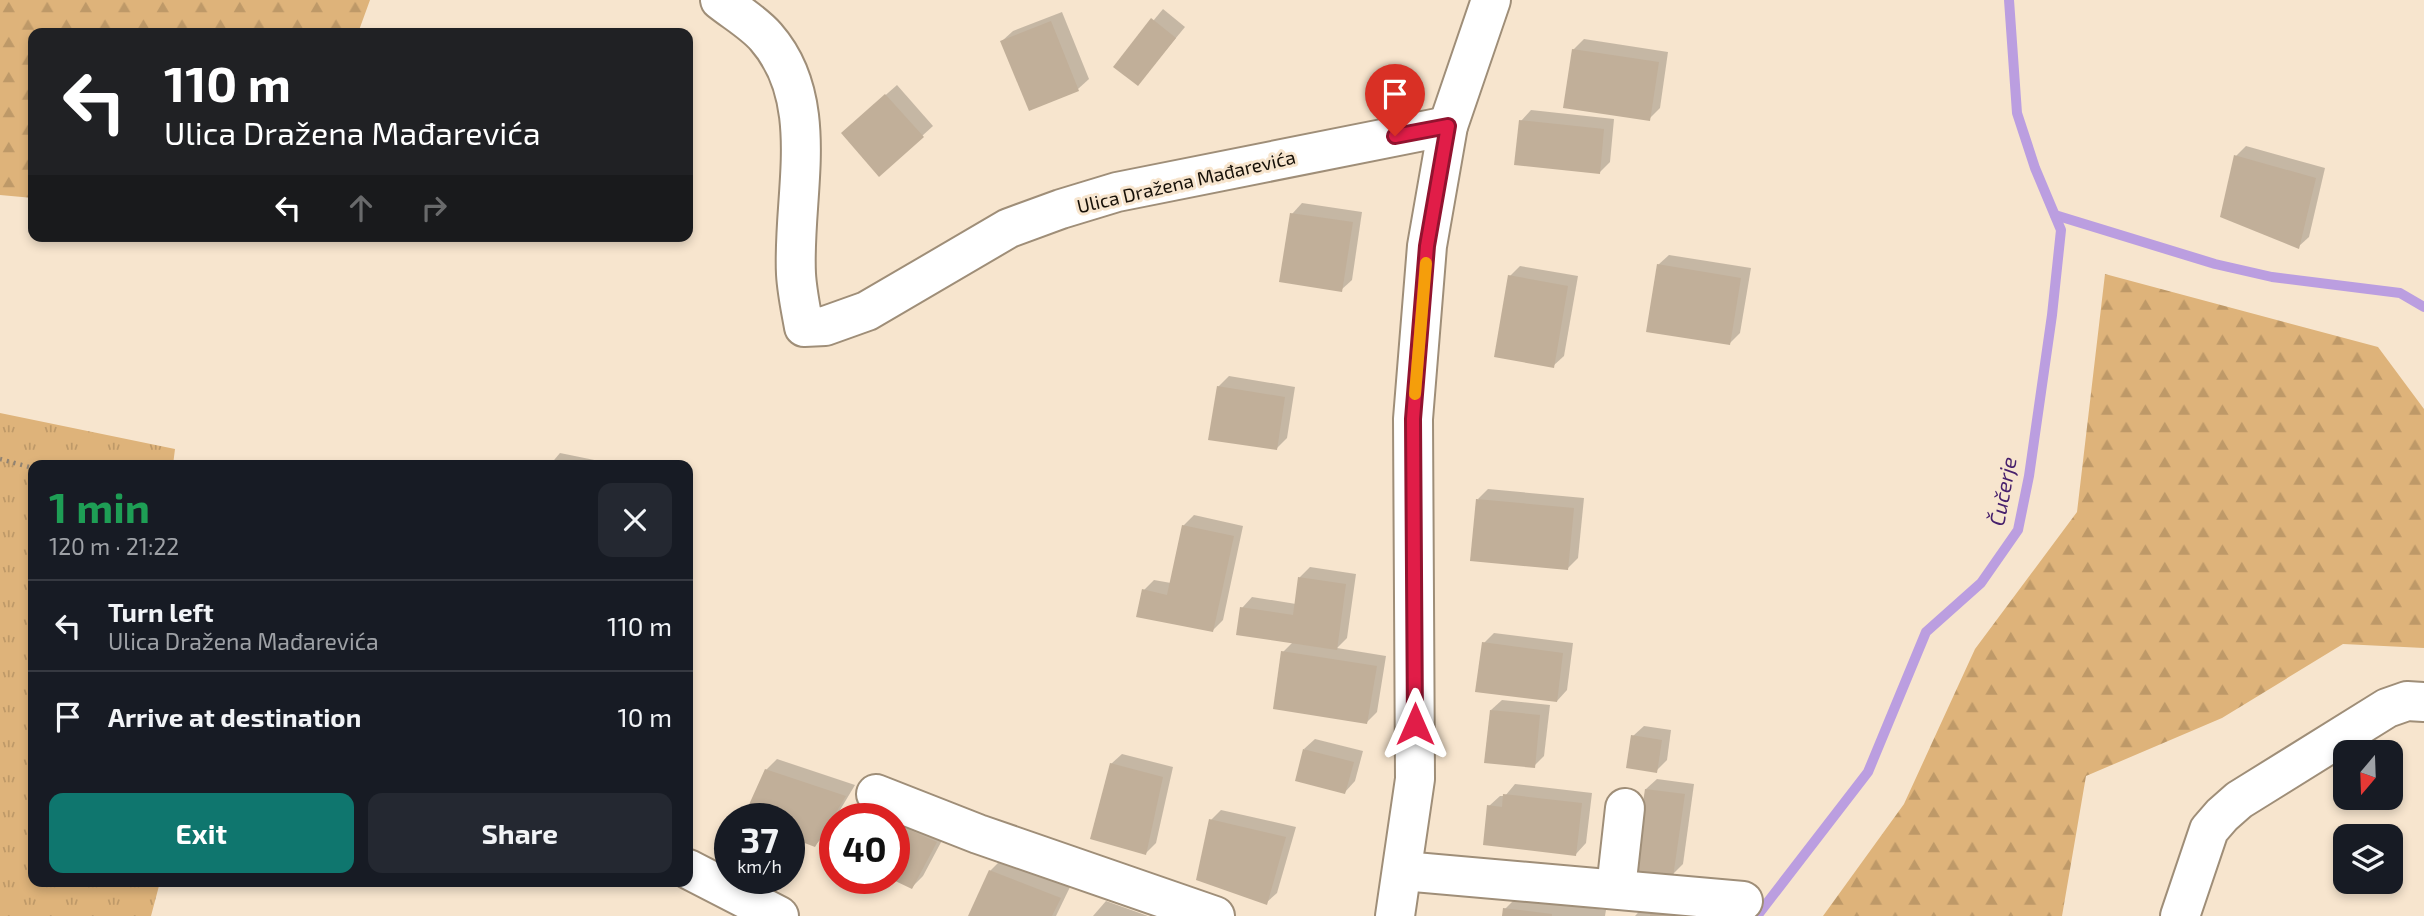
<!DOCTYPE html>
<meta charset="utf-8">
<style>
:root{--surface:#171b24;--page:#242831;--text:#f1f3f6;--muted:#9ea1a6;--line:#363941;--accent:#0f766e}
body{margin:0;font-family:"Exo 2",sans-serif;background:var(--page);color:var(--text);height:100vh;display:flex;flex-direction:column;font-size:26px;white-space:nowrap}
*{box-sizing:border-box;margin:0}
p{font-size:23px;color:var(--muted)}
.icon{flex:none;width:38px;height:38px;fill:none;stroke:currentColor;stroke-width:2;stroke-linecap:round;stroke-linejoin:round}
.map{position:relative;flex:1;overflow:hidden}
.panel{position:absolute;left:28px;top:460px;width:665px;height:427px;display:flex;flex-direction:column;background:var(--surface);border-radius:14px;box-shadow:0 4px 10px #0003}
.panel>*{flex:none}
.hud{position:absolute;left:28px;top:28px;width:665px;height:214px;border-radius:14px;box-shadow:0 4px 10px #0003;background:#202124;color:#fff;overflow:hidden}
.needle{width:46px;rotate:199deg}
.tools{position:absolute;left:2333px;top:740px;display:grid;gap:14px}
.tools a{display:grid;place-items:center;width:70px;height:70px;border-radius:14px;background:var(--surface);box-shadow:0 4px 10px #0003;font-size:35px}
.speed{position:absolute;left:714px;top:803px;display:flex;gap:14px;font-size:35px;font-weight:700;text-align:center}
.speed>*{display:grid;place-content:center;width:91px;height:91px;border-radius:50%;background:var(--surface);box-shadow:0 4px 10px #0003;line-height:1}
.speed small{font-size:18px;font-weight:400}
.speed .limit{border:10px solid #d22;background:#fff;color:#111}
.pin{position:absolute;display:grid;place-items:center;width:60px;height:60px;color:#fff;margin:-72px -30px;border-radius:50% 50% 50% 0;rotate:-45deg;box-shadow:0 0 7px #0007}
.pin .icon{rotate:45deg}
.me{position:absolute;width:77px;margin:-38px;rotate:0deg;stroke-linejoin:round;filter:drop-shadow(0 0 5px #0008)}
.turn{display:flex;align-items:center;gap:24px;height:147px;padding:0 21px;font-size:32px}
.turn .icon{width:91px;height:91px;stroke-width:2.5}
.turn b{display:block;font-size:49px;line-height:60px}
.lanes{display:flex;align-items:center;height:66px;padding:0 21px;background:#0003;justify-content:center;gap:35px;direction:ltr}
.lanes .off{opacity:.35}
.round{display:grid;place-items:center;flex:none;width:74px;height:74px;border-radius:14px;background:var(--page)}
.overview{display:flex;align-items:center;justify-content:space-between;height:119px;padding:0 21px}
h1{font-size:42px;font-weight:700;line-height:52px;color:#1e9e55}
.primary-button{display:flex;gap:14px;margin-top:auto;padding:14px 21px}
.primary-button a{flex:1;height:80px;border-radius:14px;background:var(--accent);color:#fff;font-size:28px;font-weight:700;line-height:80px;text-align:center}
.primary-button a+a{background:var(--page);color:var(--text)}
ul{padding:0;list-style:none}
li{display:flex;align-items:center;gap:21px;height:91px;padding:0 21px;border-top:2px solid var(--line)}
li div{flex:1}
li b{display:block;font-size:26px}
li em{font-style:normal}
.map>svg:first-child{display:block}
.grass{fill:url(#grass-tufts)}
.forest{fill:url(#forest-firs)}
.shadow{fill:#0003}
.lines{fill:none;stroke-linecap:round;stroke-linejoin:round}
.stream{stroke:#bb9ee0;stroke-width:10}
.building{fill:#c1af99}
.minor-casing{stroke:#9f8e78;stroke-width:42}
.path{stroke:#908373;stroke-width:4.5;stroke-dasharray:2 5;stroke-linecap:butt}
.minor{stroke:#fff;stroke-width:38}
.route-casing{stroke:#92132f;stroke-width:18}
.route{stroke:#e11d48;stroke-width:12}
.slow{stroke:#f59e0b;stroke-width:12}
.labels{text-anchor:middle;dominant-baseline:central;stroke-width:6;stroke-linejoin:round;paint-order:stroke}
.street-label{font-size:19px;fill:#161008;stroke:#f7e5ce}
.water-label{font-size:21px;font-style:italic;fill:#47206c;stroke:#f7e5ce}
</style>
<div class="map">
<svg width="2424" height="916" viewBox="0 0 2424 916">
<defs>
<pattern id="grass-tufts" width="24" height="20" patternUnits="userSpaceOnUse" patternTransform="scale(1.75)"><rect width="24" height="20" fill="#deb37a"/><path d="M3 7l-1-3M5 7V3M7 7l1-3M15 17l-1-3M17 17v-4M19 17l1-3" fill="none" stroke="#be9968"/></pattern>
<pattern id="forest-firs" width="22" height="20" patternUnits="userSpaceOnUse" patternTransform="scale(1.75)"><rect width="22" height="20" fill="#deb37a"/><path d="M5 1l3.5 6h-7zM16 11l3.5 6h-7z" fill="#be9968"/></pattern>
</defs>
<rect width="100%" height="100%" fill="#f7e5ce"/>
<path class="grass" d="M0,413l175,36 -2,16 -140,1v416h127l-9,34h-151z"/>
<g class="forest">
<path d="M0,0h370l-12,33h-325v165l-33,-3z"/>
<path d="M2105,274l273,73 46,62v239l-81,-4 -121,74 -136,58 -24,140h-239l81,-112 71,-155 102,-137z"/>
</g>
<g class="shadow">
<path d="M1163,9l22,18 -47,57 -22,-18z"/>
<path d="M1062,12l27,67 -11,10 -76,-48 11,-10z"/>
<path d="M1584,39l84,13 -8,56 -11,11 -76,-69z"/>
<path d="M897,85l36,41 -11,10 -68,-13z"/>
<path d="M1531,110l83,9 -4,43 -11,11 -78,-52z"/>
<path d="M2246,146l79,22 -16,69 -11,10 -62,-91z"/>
<path d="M1302,203l60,9 -10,68 -11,10 -49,-76z"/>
<path d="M1669,255l82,13 -11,65 -11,11 -71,-79z"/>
<path d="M1520,266l58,10 -14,80 -11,10 -43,-90z"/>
<path d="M1229,376l66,11 -8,51 -11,11 -58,-62z"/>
<path d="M560,453l54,11 -1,2h-64z"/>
<path d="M1488,489l96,9 -6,60 -10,10 -90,-69z"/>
<path d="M1194,515l49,11 -20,94 -11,11 -68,-41 10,-10 17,3 12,-57z"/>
<path d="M1310,567l46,7 -9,64 -10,10 49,8 -9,56 -10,10 -84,-70 10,-10 -51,-34 10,-11 44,7 4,-27z"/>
<path d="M1494,633l79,10 -6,47 -10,11 -73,-58z"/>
<path d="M1502,700l48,5 -6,51 -10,10 -43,-56z"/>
<path d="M1644,726l27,4 -4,30 -11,11 -23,-35z"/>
<path d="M1315,739l48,12 -8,30 -10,11 -41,-43z"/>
<path d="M1122,754l51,13 -17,76 -11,11 -34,-90z"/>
<path d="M777,759l78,26 -30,50 -10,10 -26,-26 -44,-2 21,-47z"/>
<path d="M1657,779l37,5 -11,80 -11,11 -26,-86z"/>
<path d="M1515,784l77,9 -6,50 -10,11 -87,-48 11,-10h5z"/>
<path d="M885,804l62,27 -24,45 -11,11 -18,-9v-59h-22z"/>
<path d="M1221,810l75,17 -19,66 -11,10 -55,-83z"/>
<path d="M1001,860l69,27 -14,29h-86l20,-45z"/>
<path d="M1696,895l-4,21h-57l10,-11z"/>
<path d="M1516,898l90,12 -1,6h-101l1,-7z"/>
<path d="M1106,901l42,15h-55z"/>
</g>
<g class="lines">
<g class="stream">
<path d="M2055,215l160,49 57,13 128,16 24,14"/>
<path d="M1757,916l111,-144 58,-140 55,-49 37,-53 11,-54 23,-161 9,-85 -26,-62 -18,-55 -8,-113"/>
</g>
</g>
<g class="building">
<path d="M1151,18l25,20 -38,48 -25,-19z"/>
<path d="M1051,21l28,70 -50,20 -29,-70z"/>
<path d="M1572,49l87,13 -9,59 -87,-13z"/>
<path d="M885,94l39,43 -45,40 -38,-44z"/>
<path d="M1519,120l85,9 -4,45 -86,-9z"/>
<path d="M2234,155l82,23 -17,71 -79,-32z"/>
<path d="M1290,213l63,9 -11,70 -63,-10z"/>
<path d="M1657,264l84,14 -11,67 -84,-13z"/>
<path d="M1508,275l60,11 -14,82 -60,-11z"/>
<path d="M1217,386l68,11 -8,53 -69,-10z"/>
<path d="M1476,499l98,9 -6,62 -98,-9z"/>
<path d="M1182,525l52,11 -21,96 -77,-15 6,-28 25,6z"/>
<path d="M1298,577l48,7 -9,66 -101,-15 4,-28 53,8z"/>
<path d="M1482,642l81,11 -6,49 -82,-10z"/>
<path d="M1281,651l96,15 -10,58 -94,-15z"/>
<path d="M1490,710l50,5 -5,53 -51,-5z"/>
<path d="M1631,735l31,5 -5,33 -31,-5z"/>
<path d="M1303,749l51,13 -9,32 -50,-13z"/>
<path d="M1110,763l53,14 -17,78 -56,-16z"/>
<path d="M765,769l81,27 -31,51 -26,-10v-18l-46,-1z"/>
<path d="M1645,789l40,5 -12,83 -40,-5z"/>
<path d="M1503,794l79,9 -6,53 -93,-11 4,-40 15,2z"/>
<path d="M1209,819l77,18 -19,68 -71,-25z"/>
<path d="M894,823l43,19 -25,47 -23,-11h5z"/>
<path d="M989,870l72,28 -9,18h-84z"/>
<path d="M1652,901l34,4 -2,11h-34z"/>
<path d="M1503,908l49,6v2h-50z"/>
</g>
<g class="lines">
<defs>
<g id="minor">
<path d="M720,0c15,12 34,23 46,37 57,65 26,159 30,237 1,18 5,36 8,53l21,-1 42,-15 142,-83 52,-19 56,-17 331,-66"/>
<path d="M876,794l102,40 237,82"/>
<path d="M688,869l91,47"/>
<path d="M1403,871l340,30"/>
<path d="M1616,889l9,-81"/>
<path d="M1395,916l20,-137 -2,-360 14,-173 21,-120 43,-126"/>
<path d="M2180,916l29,-86 13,-15 17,-15 148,-92 20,-7 17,1"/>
</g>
</defs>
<use href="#minor" class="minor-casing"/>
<path class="path" d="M0,459l33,9"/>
<use href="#minor" class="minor"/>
</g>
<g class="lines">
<defs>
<path id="route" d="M1395,136l53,-10 -21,120 -14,173 2,305"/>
</defs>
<use href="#route" class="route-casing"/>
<use href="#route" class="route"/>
<path class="slow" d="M1415,394l11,-131"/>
</g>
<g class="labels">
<g class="street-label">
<text transform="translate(1186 181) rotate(-13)">Ulica Dražena Mađarevića</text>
</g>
<g class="water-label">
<text transform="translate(2002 491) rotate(-79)">Čučerje</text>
</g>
</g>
</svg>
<div class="tools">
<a><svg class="needle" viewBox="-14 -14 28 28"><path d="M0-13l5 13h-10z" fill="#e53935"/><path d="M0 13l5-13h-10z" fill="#9ea1a6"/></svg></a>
<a><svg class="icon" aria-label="layers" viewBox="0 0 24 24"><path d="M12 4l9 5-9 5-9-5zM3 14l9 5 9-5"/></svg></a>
</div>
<div class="speed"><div>37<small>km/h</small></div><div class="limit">40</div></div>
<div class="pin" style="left:1395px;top:136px;background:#d93025"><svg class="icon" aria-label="arrive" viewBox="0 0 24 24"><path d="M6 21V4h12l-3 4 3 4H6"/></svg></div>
<svg class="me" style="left:1415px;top:724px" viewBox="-20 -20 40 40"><path d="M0-17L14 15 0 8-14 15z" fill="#e11d48" stroke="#fff" stroke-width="4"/></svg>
<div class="hud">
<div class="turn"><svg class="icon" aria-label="left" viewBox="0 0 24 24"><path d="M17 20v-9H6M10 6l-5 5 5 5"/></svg><div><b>110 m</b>Ulica Dražena Mađarevića</div></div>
<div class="lanes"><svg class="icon" aria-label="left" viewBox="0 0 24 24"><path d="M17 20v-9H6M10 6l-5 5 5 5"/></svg><svg class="icon off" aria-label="ahead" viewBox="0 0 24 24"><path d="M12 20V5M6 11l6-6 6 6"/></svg><svg class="icon off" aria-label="right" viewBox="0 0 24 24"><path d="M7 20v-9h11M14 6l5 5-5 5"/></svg></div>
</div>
<section class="panel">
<div class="overview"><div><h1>1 min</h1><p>120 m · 21:22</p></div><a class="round"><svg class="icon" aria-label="close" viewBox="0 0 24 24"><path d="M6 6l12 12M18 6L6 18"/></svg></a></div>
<ul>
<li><svg class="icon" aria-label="left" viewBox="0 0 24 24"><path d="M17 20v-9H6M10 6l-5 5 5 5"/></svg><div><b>Turn left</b><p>Ulica Dražena Mađarevića</p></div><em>110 m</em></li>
<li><svg class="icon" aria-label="arrive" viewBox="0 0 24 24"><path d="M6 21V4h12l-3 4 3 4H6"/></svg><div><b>Arrive at destination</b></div><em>10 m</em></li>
</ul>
<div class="primary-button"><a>Exit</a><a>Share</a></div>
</section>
</div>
